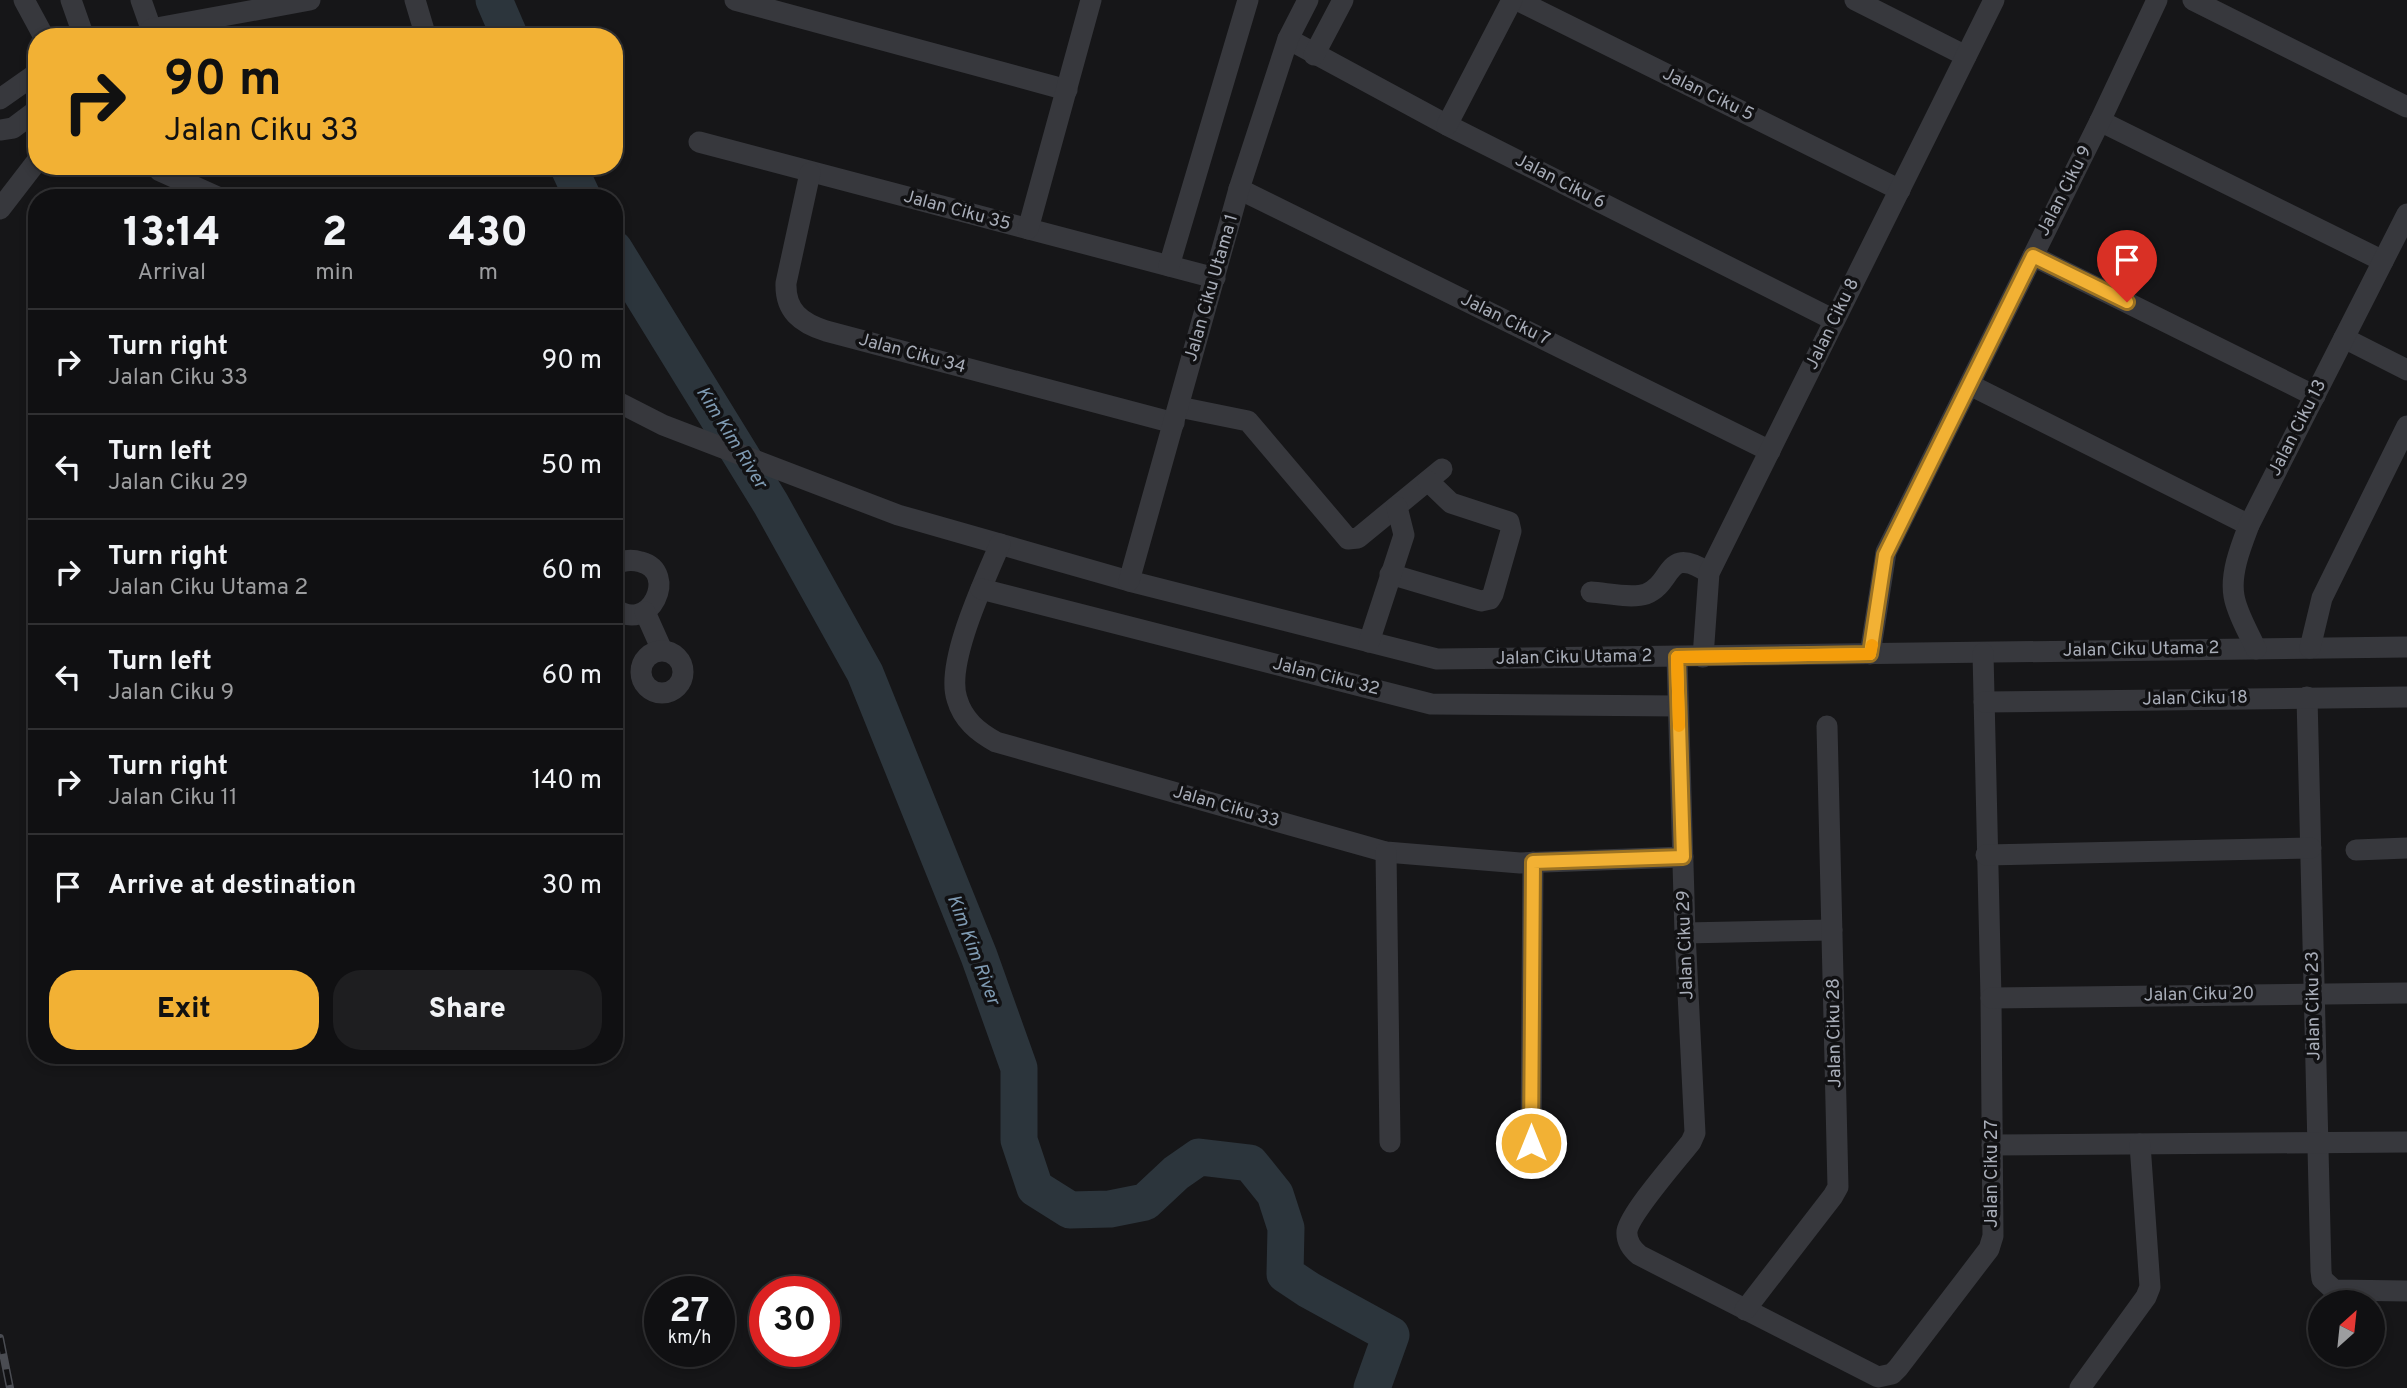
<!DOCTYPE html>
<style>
:root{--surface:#101012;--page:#1e1e20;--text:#f1f3f6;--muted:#9c9d9f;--line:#303032;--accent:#f2b134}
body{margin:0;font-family:Overpass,sans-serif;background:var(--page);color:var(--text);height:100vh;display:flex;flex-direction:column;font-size:26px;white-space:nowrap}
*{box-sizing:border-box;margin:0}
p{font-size:23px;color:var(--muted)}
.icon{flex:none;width:38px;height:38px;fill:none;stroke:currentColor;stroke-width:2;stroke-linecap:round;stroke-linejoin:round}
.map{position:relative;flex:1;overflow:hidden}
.sheet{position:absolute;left:28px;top:189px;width:595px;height:875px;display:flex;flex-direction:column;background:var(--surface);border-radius:28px;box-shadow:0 4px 10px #0003,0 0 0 2px var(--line)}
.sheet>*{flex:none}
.top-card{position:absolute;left:28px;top:28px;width:595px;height:147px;border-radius:28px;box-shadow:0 4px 10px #0003,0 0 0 2px var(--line);background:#f2b134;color:#111;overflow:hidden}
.needle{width:46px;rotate:27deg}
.buttons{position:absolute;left:2308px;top:1290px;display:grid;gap:14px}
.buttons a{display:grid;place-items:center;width:77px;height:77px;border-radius:50%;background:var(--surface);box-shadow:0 4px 10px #0003,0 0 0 2px var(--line);font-size:35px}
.speed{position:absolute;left:644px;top:1276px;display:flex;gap:14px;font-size:35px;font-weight:700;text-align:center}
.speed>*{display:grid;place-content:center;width:91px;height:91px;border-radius:50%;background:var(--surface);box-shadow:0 4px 10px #0003,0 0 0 2px var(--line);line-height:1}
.speed small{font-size:18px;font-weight:400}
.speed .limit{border:10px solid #d22;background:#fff;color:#111}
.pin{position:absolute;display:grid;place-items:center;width:60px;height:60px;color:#fff;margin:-72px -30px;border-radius:50% 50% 50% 0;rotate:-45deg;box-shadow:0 0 7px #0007}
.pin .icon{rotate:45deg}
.me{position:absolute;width:77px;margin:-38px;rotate:0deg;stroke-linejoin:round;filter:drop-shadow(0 0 5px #0008)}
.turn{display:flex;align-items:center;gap:24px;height:147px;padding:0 21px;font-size:32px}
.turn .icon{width:91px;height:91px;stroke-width:2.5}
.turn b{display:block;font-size:49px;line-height:60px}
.eta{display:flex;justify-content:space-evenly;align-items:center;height:119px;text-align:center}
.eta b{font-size:42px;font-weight:800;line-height:49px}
.primary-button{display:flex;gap:14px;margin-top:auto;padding:14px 21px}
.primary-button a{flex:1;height:80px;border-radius:28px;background:var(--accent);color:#111;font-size:28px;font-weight:800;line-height:80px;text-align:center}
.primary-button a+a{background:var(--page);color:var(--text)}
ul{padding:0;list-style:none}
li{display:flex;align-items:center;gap:21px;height:105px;padding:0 21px;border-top:2px solid var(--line)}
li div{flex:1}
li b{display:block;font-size:26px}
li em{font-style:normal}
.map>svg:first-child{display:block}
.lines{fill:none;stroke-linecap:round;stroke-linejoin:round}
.river{stroke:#2c353c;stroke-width:37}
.minor{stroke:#37383d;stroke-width:21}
.rail-casing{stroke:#4a4c52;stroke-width:8}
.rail{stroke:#111113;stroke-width:5;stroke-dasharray:16;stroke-linecap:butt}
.route-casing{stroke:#9d7322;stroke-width:18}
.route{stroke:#f2b134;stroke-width:12}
.slow{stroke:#f59e0b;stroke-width:12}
.labels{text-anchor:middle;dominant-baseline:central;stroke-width:7;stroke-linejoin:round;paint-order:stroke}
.street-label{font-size:18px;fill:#a8adb8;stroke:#111113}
.water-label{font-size:19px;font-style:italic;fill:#7f9bb3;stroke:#111113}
</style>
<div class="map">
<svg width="2407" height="1388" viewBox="0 0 2407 1388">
<rect width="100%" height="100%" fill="#161618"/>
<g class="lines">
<g class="river">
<path d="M494,0l16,37"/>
<path d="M568,166l15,32"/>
<path d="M614,249l157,255 94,169 114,283 40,112v72l16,48 35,22 40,-1 35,-7 31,-29 23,-16 51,6 25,31 11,34 -1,46 24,16 82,45 -19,53"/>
</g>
<g class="minor">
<path d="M24,0l20,37"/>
<path d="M71,0l13,37"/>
<path d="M141,0l13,37"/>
<path d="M415,0l11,37"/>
<path d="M735,0l332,90"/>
<path d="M1517,0l383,190"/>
<path d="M1855,0l111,56"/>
<path d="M2193,0l214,107"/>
<path d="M151,29l159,-29"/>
<path d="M1288,39l159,86 387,195"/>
<path d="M1314,55l29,-55"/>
<path d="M0,99l37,-26"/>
<path d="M2100,121l283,140"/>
<path d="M1447,125l65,-125"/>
<path d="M0,130l13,-2 24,-18"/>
<path d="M699,142l516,136"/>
<path d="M155,166l5,5 60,27"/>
<path d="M810,173l-24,110c-1,28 15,40 40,48l348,92"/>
<path d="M1239,189l531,262"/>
<path d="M0,209l37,-48"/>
<path d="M1028,229l63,-229"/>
<path d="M2033,256l282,140"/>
<path d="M1169,266l79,-266"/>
<path d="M2344,338l63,32"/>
<path d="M1970,385l279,140"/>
<path d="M614,400l49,25 235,90 231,66 308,78 970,-12"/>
<path d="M1179,407l69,14 100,118 10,-1 84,-69"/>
<path d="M1000,544c-15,36 -55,119 -43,155 6,21 21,33 39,43l390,110 134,11 163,-6"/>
<path d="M614,566c8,-6 17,-7 27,-4 38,10 9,74 -27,46"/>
<path d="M1390,574l91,27 9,-2 3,-5 18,-63 -2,-9 -58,-19 -23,-22"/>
<path d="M1129,581l110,-392 49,-150 20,-39"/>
<path d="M981,589l450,115 247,2"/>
<path d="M1591,592c16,1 40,7 55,2 28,-11 19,-50 63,-21"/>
<path d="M645,612l17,38"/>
<path d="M1369,642l35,-107 -7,-28"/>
<path d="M2310,648l12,-50 85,-172"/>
<path d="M2256,649c-7,-16 -19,-35 -22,-53 -4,-23 7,-50 15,-71l158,-311"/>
<circle cx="662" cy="672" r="21"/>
<path d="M1870,654l16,-102 214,-431 57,-121"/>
<path d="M1677,657l8,276 10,200 -4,9c-14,18 -61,71 -64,89 -1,11 5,18 12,24l239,122 14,-3 6,-6 91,-119 4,-13 -2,-238 -8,-345"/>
<path d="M1703,657l6,-84 285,-573"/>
<path d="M2307,697l14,574 1,8 12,11 73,1"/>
<path d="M1984,702l423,-5"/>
<path d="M2356,850l51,-2"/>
<path d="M1386,852l4,290"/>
<path d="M1986,855l325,-7"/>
<path d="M1685,933l147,-3"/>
<path d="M1991,998l416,-5"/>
<path d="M1531,1143l2,-281"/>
<path d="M1992,1145l415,-3"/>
<path d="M1745,1310l88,-114 5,-9 -11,-461"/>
<path d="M2080,1388l66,-91 4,-10 -10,-143"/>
</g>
<defs>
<path id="rail" d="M0,1338l10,50"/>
</defs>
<use href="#rail" class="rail-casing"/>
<use href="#rail" class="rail"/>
</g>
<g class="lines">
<defs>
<path id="route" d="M1531,1143l2,-281 150,-5 -6,-200 193,-3 15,-99 148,-299 94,46"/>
</defs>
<use href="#route" class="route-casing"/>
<use href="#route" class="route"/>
<path class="slow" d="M1679,726l-2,-69 193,-3 2,-9"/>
</g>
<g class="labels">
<g class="street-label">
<text transform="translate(1708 95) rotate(26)">Jalan Ciku 5</text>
<text transform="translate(1560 182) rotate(27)">Jalan Ciku 6</text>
<text transform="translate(2065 191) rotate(-63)">Jalan Ciku 9</text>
<text transform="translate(957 211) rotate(15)">Jalan Ciku 35</text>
<text transform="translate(1212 288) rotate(-74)">Jalan Ciku Utama 1</text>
<text transform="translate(1505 320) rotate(26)">Jalan Ciku 7</text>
<text transform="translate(1833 324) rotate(-64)">Jalan Ciku 8</text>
<text transform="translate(912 354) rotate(15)">Jalan Ciku 34</text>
<text transform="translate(2298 428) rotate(-63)">Jalan Ciku 13</text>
<text transform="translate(2141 650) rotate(-1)">Jalan Ciku Utama 2</text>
<text transform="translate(1574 658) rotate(-1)">Jalan Ciku Utama 2</text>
<text transform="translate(1326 677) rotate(14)">Jalan Ciku 32</text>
<text transform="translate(2195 699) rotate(-1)">Jalan Ciku 18</text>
<text transform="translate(1226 807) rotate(16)">Jalan Ciku 33</text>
<text transform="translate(1686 945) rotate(-92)">Jalan Ciku 29</text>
<text transform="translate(2199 995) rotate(-1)">Jalan Ciku 20</text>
<text transform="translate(2314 1006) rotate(-91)">Jalan Ciku 23</text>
<text transform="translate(1835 1033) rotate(-91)">Jalan Ciku 28</text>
<text transform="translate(1992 1174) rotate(-90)">Jalan Ciku 27</text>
</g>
<g class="water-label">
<text transform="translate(731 438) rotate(58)">Kim Kim River</text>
<text transform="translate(973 950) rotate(69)">Kim Kim River</text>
</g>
</g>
</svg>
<div class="buttons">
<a><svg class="needle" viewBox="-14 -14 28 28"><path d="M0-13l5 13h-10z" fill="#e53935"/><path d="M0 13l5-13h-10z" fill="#9c9d9f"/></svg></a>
</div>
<div class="speed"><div>27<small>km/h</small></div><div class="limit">30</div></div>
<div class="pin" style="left:2127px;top:302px;background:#d93025"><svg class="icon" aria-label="arrive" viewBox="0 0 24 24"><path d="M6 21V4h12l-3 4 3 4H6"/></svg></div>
<svg class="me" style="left:1531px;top:1143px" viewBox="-20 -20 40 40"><circle r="17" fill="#f2b134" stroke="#fff" stroke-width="3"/><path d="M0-11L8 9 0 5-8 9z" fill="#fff"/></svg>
<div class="top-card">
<div class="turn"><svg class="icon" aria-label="right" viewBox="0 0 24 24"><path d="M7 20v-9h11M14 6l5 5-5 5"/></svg><div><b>90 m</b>Jalan Ciku 33</div></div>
</div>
<section class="sheet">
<div class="eta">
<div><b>13:14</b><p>Arrival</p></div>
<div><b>2</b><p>min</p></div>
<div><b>430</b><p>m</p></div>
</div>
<ul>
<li><svg class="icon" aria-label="right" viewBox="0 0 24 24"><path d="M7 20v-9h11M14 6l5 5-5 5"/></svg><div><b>Turn right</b><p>Jalan Ciku 33</p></div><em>90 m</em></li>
<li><svg class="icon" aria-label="left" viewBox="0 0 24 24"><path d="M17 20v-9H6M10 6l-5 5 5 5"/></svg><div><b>Turn left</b><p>Jalan Ciku 29</p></div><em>50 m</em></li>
<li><svg class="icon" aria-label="right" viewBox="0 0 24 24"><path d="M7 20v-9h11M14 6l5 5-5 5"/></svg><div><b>Turn right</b><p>Jalan Ciku Utama 2</p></div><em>60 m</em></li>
<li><svg class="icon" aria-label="left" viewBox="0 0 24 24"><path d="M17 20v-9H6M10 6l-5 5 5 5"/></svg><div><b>Turn left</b><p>Jalan Ciku 9</p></div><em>60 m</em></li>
<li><svg class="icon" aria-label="right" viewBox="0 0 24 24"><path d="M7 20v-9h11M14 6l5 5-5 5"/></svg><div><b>Turn right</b><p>Jalan Ciku 11</p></div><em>140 m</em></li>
<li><svg class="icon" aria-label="arrive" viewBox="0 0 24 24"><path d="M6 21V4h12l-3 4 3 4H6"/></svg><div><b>Arrive at destination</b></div><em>30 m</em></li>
</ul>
<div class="primary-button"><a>Exit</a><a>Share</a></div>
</section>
</div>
